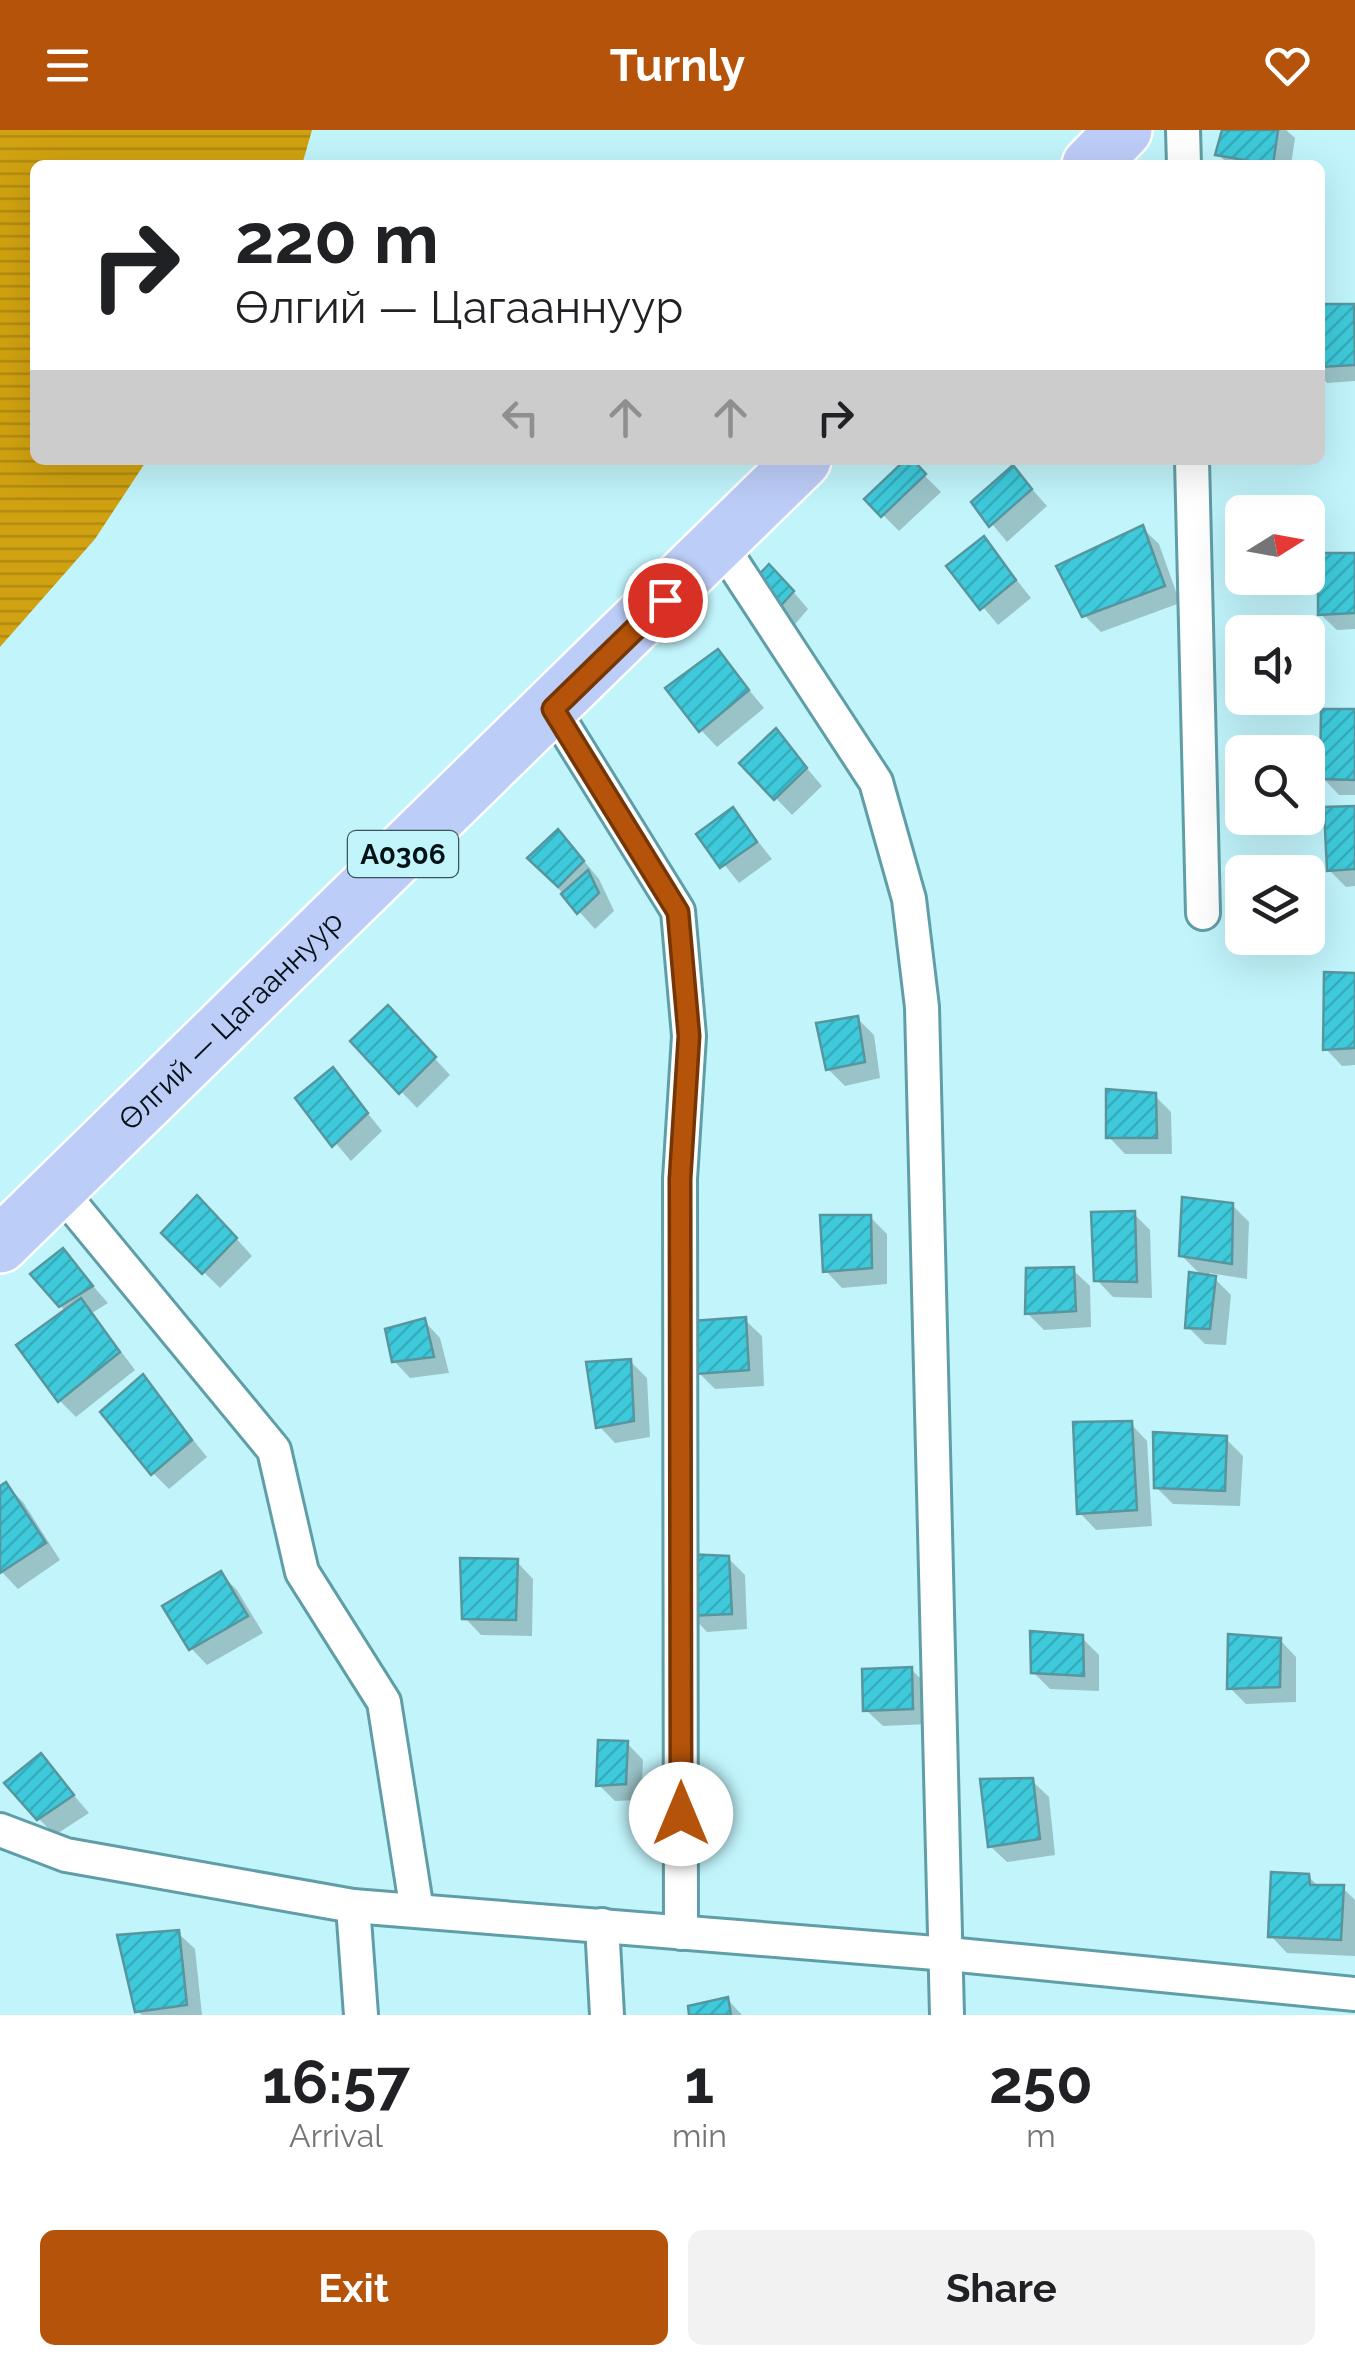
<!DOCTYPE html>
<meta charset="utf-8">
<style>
:root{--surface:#fff;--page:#f2f2f2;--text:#202124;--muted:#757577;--accent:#b45309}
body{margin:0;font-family:Raleway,sans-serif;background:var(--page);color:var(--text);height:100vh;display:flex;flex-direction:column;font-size:38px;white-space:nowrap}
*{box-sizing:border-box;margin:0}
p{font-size:32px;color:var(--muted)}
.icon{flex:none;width:55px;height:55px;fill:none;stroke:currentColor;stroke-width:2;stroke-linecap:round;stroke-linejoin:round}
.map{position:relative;height:1885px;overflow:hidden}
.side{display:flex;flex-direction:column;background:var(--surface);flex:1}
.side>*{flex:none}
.top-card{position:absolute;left:30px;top:30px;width:1295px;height:305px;border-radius:15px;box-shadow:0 10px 40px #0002;background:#fff;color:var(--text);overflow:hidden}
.needle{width:65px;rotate:79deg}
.tools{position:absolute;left:1225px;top:365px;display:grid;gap:20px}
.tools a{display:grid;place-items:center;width:100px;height:100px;border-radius:15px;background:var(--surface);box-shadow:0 10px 40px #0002;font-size:50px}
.pin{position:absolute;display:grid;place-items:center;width:85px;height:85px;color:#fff;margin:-42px;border:5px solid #fff;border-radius:50%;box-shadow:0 2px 10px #0007}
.me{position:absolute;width:110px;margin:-55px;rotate:0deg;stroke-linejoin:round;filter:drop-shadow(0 0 8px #0008)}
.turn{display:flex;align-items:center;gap:35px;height:210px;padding:0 40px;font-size:45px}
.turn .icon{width:130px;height:130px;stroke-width:2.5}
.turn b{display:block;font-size:70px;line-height:85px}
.lanes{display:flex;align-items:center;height:95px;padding:0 40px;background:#0003;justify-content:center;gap:50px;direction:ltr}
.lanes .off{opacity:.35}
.eta{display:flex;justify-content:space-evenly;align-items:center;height:170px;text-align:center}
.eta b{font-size:60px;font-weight:700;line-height:70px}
.primary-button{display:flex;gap:20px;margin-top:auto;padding:20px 40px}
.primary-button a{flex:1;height:115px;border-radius:15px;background:var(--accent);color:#fff;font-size:40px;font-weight:700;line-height:115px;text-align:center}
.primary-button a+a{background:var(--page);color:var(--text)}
header{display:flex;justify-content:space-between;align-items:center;height:130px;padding:0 40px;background:var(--accent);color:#fff;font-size:45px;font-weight:700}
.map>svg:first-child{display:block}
.water{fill:url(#water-rules)}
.shadow{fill:#0003}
.building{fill:url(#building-hatch);stroke:#58969f;stroke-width:2.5}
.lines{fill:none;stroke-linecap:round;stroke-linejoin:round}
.street-casing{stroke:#609ea7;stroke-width:38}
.highway-casing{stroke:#fff;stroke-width:60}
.street{stroke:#fff;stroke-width:32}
.highway{stroke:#bccdf7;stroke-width:55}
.route-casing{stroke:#753606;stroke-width:25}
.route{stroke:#b45309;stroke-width:18}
.labels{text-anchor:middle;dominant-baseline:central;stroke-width:8;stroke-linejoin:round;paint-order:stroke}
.shield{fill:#c1f4fb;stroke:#3a565a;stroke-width:2.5}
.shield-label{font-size:28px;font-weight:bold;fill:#001215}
.street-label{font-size:30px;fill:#001215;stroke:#c1f4fb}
</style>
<header><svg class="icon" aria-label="menu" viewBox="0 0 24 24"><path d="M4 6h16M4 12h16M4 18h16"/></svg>Turnly<svg class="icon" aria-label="heart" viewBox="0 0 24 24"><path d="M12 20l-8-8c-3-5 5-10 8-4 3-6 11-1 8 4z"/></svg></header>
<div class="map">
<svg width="1355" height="1885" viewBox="0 0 1355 1885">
<defs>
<pattern id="water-rules" width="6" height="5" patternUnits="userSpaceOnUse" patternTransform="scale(2.5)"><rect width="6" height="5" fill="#d0a211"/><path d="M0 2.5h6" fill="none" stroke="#b18a0f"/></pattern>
<pattern id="building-hatch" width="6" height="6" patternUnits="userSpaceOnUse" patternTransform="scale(2.5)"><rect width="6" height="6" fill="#3ecadb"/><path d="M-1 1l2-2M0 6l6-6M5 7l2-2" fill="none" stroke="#35acbb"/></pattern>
</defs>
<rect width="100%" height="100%" fill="#c1f4fb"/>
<path class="water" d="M0,0h312l-10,35h-267v295h112l-52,79 -95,108z"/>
<g class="shadow">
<path d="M1225,0h61l9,8 -4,27h-62l-11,-11z"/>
<path d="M1320,177l35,2v72l-28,2 -7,-8z"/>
<path d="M909,330l32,32 -42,39 -32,-32z"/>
<path d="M1013,338l34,38 -40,36 -33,-40z"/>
<path d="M1142,398l17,16 21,59 -79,29 -17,-17z"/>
<path d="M984,409l47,59 -33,27 -49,-59z"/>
<path d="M1355,426v73l-18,1 -17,-16z"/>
<path d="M786,453l22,26 -23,27 -16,-17z"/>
<path d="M718,523l46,55 -47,39 -16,-17z"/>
<path d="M1355,581v84h-16l-16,-17z"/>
<path d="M776,602l46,54 -30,29 -49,-52z"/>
<path d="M1355,679v77l-9,1 -17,-17z"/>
<path d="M733,680l39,49 -33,24 -39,-49z"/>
<path d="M574,719l25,30 15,32 -19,18 -49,-54z"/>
<path d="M1355,846v89l-13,1 -16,-17z"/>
<path d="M857,888l17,17 6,43 -35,8 -17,-17z"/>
<path d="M404,895l46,50 -33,33 -64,-67z"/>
<path d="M333,940l49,61 -31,30 -53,-62z"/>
<path d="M1155,966l16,16 1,42h-47l-16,-17z"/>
<path d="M1232,1075l17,17 -2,57 -38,-6 22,22 -5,50 -21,-1 -17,-17 15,-50 -22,-22z"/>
<path d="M214,1084l38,42 -32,32 -56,-55z"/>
<path d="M1134,1084l16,16 2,68 -39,-1 -16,-17z"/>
<path d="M870,1087l17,17v50l-45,4 -16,-17z"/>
<path d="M62,1121l46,52 -16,10 43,57 -59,47 -17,-17 8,-88 -7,-6z"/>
<path d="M1073,1140l17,16 1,41 -47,3 -17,-17z"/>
<path d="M745,1190l17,16 2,50 -49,3 -16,-16z"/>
<path d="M424,1191l16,17 9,35 -39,5 -16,-17z"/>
<path d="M630,1231l17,17 3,59 -35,6 -16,-17z"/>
<path d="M143,1248l64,79 -38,32 -16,-16z"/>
<path d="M1131,1294l16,17 5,85 -56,4 -16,-17z"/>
<path d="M1226,1309l17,17 -3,50 -67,-2 -17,-17z"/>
<path d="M6,1355l17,17 37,58 -42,29 -18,-19v-81z"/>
<path d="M728,1428l17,17 2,54 -40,3 -16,-17z"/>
<path d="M517,1432l16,17 -1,57 -51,-1 -16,-17z"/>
<path d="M221,1444l16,16 26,43 -56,32 -16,-17z"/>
<path d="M1082,1508l17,17v36l-49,-2 -17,-17z"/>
<path d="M1280,1510l16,17v45l-50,2 -16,-16z"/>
<path d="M911,1539l17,17v38l-45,2 -17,-16z"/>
<path d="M627,1613l16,17 -2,40 -26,1 -16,-16z"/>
<path d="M41,1627l48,56 -34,22 -17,-17z"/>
<path d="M1032,1651l17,16 6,58 -48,7 -17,-16z"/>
<path d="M1308,1746l12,12h23l12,12v56l-68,-3 -16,-17z"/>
<path d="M178,1803l17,16 7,66h-60l-5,-5z"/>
<path d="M728,1870l14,15h-50z"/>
</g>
<g class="building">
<path d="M1222,0h56l-5,35 -58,-10z"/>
<path d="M1320,174h34l1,61 -35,2z"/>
<path d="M905,330h8l13,14 -45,43 -17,-18z"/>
<path d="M1013,335l19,24 -43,38 -18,-25z"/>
<path d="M1143,395l22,61 -83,31 -26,-51z"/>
<path d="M984,406l32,44 -36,30 -34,-44z"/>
<path d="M1318,423h37v60l-37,2z"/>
<path d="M769,434l25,27 -27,30 -26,-27z"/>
<path d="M718,519l31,41 -50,42 -34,-44z"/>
<path d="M1321,579h34v71l-35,-1z"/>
<path d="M776,598l31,40 -33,32 -35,-37z"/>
<path d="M1355,676v63l-28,2 -3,-64z"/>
<path d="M733,677l24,35 -37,26 -24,-34z"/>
<path d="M558,699l26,32 -26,26 -31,-29z"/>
<path d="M588,740l11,23 -22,21 -16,-20z"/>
<path d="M1324,842l31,1v75l-32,2z"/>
<path d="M388,875l48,52 -37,37 -49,-53z"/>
<path d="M858,886l7,46 -39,8 -10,-47z"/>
<path d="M333,937l35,46 -36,34 -37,-49z"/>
<path d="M1106,959l50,4 1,45h-51z"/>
<path d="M197,1065l40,43 -35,36 -41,-41z"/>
<path d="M1182,1067l51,6 -1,61 -53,-8z"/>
<path d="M1135,1081l2,71 -43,-1 -3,-69z"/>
<path d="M820,1085h51l1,53 -49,4z"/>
<path d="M63,1118l30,38 -34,21 -29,-33z"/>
<path d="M1074,1137l2,44 -51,3 1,-46z"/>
<path d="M1189,1142l27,4 -6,53 -25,-1z"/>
<path d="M81,1168l39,54 -62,50 -42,-57z"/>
<path d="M746,1187l3,53 -53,4 -4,-53z"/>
<path d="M425,1188l9,39 -42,5 -7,-33z"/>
<path d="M631,1229l3,62 -38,7 -10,-66z"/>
<path d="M143,1244l49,66 -41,35 -51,-63z"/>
<path d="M1132,1291l5,89 -60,4 -4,-92z"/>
<path d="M1153,1302l74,4 -2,55 -71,-3z"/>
<path d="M6,1352l40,61 -46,30v-87z"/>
<path d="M687,1424l42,2 3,58 -44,2z"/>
<path d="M460,1428l58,1 -2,61 -54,-1z"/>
<path d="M221,1441l27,45 -59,34 -27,-44z"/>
<path d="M1030,1501l53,4 1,41 -53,-3z"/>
<path d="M1228,1504l53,4 -1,49 -53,2z"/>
<path d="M912,1537l1,42 -50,2 -1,-42z"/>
<path d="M598,1610l30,1 -2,43 -30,2z"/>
<path d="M41,1623l33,42 -37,25 -33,-37z"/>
<path d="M1033,1648l7,61 -52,8 -8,-68z"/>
<path d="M1271,1742l38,2 1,11h34l-3,55 -73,-3z"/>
<path d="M179,1800l8,75 -52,7 -18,-77z"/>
<path d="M728,1867l3,18h-42l-1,-9z"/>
</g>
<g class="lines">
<defs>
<g id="street">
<path d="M1183,0l1,35"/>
<path d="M1192,330l11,453"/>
<path d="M721,415l155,237 33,117 13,108 25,1008"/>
<path d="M553,579l125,202 11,125 -9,143 1,754"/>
<path d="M58,1058l216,262 28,122 82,130 33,209"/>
<path d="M0,1700l66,25 287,51 595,48 407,40"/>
<path d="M353,1776l8,109"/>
<path d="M602,1795l5,90"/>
</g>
<g id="highway">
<path d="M1090,35l34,-35"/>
<path id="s1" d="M0,1115l803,-785"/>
</g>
</defs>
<use href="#street" class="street-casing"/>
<use href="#highway" class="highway-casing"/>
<use href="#street" class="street"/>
<use href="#highway" class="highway"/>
</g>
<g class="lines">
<defs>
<path id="route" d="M665,470l-112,109 125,203 11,124 -9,143 1,635"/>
</defs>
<use href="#route" class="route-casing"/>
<use href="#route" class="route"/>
</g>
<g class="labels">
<rect class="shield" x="348" y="701" width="110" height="46" rx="8"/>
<g class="shield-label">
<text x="403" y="724">A0306</text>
</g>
<g class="street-label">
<text stroke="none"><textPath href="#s1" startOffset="322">Өлгий — Цагааннуур</textPath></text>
</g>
</g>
</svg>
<div class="tools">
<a><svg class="needle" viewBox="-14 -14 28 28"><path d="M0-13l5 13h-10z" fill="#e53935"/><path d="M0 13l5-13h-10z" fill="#757577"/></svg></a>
<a><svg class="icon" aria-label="sound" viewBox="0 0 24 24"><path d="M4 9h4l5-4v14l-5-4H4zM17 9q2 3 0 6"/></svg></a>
<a><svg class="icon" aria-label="search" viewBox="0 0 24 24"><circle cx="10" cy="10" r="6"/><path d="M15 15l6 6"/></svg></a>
<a><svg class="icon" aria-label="layers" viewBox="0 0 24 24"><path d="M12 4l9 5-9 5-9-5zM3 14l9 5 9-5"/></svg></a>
</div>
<div class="pin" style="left:665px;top:470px;background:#d93025"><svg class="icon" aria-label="arrive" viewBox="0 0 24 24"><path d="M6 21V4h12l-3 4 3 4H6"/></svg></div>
<svg class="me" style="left:681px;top:1684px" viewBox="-20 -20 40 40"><circle r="19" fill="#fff"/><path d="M0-13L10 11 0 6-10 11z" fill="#b45309"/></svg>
<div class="top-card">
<div class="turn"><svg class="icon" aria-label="right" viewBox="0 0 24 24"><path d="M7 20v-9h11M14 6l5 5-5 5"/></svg><div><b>220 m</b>Өлгий — Цагааннуур</div></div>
<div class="lanes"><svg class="icon off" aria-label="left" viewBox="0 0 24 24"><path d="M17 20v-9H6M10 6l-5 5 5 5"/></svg><svg class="icon off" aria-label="ahead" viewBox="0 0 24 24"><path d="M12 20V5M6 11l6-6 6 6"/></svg><svg class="icon off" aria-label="ahead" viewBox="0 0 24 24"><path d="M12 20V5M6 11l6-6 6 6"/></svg><svg class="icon" aria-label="right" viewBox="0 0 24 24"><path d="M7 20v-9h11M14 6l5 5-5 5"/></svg></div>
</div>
</div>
<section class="side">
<div class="eta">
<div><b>16:57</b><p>Arrival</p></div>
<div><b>1</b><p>min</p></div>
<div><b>250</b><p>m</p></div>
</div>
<div class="primary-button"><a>Exit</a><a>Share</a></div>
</section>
